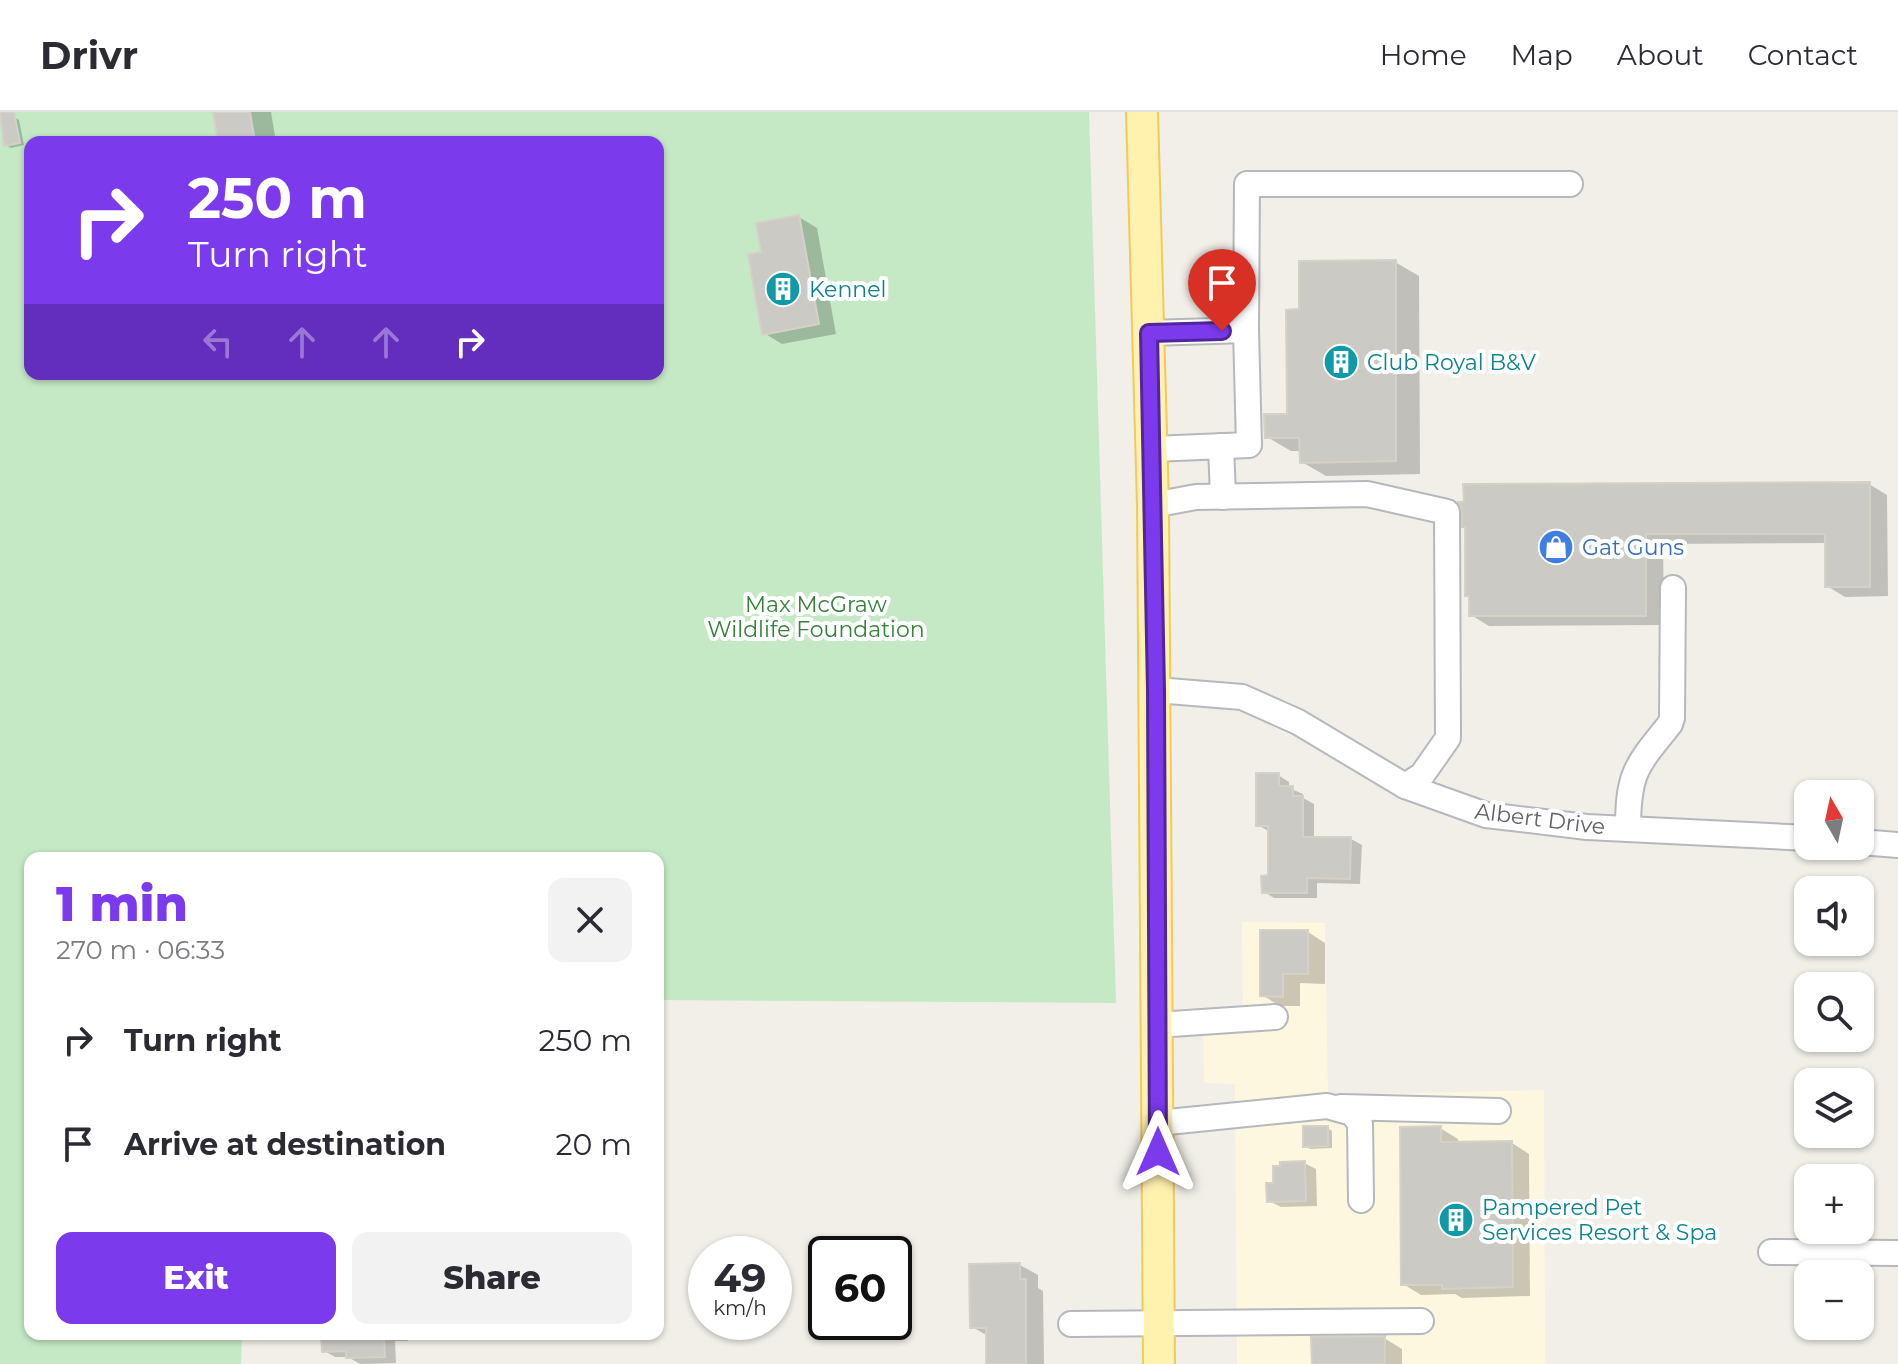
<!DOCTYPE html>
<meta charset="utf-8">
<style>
:root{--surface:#fff;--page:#f2f2f3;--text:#2b2b33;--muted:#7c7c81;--line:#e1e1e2;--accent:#7c3aed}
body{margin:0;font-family:Montserrat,sans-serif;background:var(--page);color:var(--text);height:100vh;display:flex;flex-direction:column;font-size:30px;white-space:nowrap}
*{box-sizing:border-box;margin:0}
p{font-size:26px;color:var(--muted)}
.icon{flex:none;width:44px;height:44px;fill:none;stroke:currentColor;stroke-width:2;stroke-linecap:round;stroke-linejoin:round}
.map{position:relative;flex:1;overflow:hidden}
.details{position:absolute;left:24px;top:740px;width:640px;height:488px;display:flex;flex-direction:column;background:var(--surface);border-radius:16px;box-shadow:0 2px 6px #0004}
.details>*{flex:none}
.guide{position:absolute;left:24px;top:24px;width:640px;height:244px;border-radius:16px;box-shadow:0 2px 6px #0004;background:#7c3aed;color:#fff;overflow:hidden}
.needle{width:52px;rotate:351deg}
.controls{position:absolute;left:1794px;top:668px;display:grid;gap:16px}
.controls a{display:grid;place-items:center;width:80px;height:80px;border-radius:16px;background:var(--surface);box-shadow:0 2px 6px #0004;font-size:40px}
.speed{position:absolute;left:688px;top:1124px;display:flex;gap:16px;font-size:40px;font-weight:700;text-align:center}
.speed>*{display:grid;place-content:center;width:104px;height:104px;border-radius:50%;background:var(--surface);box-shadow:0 2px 6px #0004;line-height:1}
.speed small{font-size:20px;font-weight:400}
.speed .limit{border:4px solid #111;border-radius:12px;background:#fff;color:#111}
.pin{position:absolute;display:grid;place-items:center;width:68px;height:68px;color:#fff;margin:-82px -34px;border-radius:50% 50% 50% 0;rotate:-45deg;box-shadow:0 0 8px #0007}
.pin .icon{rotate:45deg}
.me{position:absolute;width:88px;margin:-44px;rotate:0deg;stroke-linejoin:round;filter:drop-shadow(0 0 6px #0008)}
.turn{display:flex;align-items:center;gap:28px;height:168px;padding:0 32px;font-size:36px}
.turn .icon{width:104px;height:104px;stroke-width:2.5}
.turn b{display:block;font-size:56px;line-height:68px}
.lanes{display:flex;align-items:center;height:76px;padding:0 32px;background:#0003;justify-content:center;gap:40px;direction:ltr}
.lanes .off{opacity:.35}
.round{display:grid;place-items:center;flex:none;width:84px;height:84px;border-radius:16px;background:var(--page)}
.overview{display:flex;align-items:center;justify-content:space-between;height:136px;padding:0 32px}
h1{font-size:48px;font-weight:800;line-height:60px;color:var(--accent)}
.button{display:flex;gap:16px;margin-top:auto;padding:16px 32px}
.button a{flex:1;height:92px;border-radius:16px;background:var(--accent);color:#fff;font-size:32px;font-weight:800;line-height:92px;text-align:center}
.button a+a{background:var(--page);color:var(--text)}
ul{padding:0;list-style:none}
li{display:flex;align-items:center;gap:24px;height:104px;padding:0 32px}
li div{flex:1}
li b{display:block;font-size:30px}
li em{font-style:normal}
header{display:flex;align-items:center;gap:48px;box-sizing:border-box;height:112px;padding:0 40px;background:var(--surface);border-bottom:2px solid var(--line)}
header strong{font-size:38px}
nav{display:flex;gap:44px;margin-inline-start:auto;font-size:28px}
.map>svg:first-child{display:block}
.commercial{fill:#fef7e0}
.green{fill:#c5e8c5;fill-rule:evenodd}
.shadow{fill:#0003}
.building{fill:#cccac5;stroke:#d6d1c6;stroke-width:2}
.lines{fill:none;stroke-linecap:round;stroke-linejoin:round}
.minor-casing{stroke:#b5b8bc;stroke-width:28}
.major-casing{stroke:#f2c960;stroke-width:34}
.minor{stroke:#fff;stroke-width:24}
.major{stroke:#fff2af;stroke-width:30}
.route-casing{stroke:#51269a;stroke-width:20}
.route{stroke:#7c3aed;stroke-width:14}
.labels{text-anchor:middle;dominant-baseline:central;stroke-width:8;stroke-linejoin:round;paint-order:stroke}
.culture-label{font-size:22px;fill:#0d838f;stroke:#fff;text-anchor:start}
.shop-label{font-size:22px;fill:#366cbe;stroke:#fff;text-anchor:start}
.park-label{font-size:22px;fill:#348238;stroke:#fff}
.street-label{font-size:22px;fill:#5f6368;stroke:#fff}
</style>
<header>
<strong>Drivr</strong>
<nav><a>Home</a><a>Map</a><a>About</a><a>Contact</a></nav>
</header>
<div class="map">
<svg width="1898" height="1252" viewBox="0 0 1898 1252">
<rect width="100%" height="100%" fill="#f1efe8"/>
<path class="commercial" d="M1242,810l83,1 3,172 216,-5 1,274h-308l-2,-280 -31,-1 -1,-72 40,-2z"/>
<path class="green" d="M0,0h1089l27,891 -458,-3v-142h-628v476h212l-1,30h-241zM30,30h628v232h-628z"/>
<g class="shadow">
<path d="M215,0h56l5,30h-56z"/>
<path d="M14,5l5,3 5,25 -13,3 -5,-3 -5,-25z"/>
<path d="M799,105l18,11 19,106 -54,10 -18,-11 -1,-80z"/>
<path d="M1395,150l24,14 1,198 -94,2 -24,-14v-11h-11l-24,-14 22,-22 12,-104z"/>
<path d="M1869,372l18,11 1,101 -43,1 -18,-11v-43l-164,1 1,81 -175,1 -18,-11 -4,-87z"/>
<path d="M1278,663l11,7v6l14,6v4l11,6v35h37l11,6 -2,39 -43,-1v15h-43l-10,-6 6,-15v-45l-12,-7z"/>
<path d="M1308,820l17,11v41l-25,-1v23h-20l-18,-11z"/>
<path d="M1327,1016l5,3v17l-22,1 -5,-3z"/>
<path d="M1440,1016l18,11v5l54,-1 17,11 1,142 -68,2 -7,-4 -34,1 -18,-11z"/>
<path d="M1304,1051l12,6 1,37 -36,1 -12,-6z"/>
<path d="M1020,1153l18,10v13l5,3 1,73h-56v-28l-16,-9z"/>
<path d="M323,1222h84l1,7h-13l1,22 -36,1 -12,-7h-13l-11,-6z"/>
<path d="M1384,1226l18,11v15h-88z"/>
</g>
<g class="building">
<path d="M0,0h14l6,31 -16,3z"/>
<path d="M213,0h37l5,30h-37z"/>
<path d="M799,103l20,109 -57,11 -14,-81 13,-2 -5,-29z"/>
<path d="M1396,148v201l-96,2 -1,-25h-34l-1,-24h23l-1,-104 13,-1v-48z"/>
<path d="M1870,370v105h-45v-53h-179v82h-177v-20h-4v-69h-3v-16l-4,-9h6l-1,-18z"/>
<path d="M1256,661h23v13h14v10h10v41h48l-1,42 -43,-1v15h-45l-1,-17 7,-1v-49h-12z"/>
<path d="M1260,818h48v44h-25v23l-23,-1z"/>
<path d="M1303,1014h25v20l-25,1z"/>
<path d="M1441,1014v16l71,-1 1,146 -71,2v-4h-41l-1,-158z"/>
<path d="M1305,1049l1,40 -39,1 -1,-19h7v-17h7v-4z"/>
<path d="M1020,1151v16h6v85h-40v-36h-16l-1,-64z"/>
<path d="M321,1222h63l1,23 -39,1v-7l-24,1z"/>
<path d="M1385,1224v28h-73l-1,-27z"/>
</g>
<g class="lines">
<defs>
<g id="minor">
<path d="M1246,218l1,-146h323"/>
<path d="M1149,221l97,-3 3,115 -97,4"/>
<path d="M1221,334l2,51"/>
<path d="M1153,393l43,-8 171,-3 80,18 1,226 -26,37 -17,11"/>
<path d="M1156,578l86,7 56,25 107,64 81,29 101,12 221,11"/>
<path d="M1628,717c0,-56 8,-63 42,-105l2,-6 1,-130"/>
<path d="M1860,730l38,3"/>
<path d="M1157,913l118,-8"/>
<path d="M1341,995l157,4"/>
<path d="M1158,1011l169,-17 25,7 8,10 1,77"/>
<path d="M1771,1140l127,1"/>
<path d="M1071,1212l350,-3"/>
</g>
<path id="major" d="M1142,0l11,393 6,859"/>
</defs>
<use href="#minor" class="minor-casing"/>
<use href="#major" class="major-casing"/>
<use href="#minor" class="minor"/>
<use href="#major" class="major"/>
</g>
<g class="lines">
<defs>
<path id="route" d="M1158,1040l-2,-462 -7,-357 73,-2"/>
</defs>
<use href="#route" class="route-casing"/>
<use href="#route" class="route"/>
</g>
<defs>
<symbol id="building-disc" viewBox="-11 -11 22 22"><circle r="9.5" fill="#0f9aa8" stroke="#fff"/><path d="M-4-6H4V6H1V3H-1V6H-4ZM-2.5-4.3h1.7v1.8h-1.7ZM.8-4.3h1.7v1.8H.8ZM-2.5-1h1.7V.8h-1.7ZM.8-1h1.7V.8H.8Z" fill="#fff"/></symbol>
<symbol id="shop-disc" viewBox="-11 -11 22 22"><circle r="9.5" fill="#3f7fe0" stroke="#fff"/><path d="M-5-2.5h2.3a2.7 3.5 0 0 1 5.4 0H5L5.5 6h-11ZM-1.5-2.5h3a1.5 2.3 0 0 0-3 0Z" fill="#fff"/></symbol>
</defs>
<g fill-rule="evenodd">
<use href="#building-disc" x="763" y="157" width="40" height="40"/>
<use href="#building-disc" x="1321" y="230" width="40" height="40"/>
<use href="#shop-disc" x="1536" y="415" width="40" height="40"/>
<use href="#building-disc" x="1436" y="1088" width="40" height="40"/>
</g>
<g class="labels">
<g class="culture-label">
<text x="809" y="177">Kennel</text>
<text x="1367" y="250">Club Royal B&amp;V</text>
<text x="1482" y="1095">Pampered Pet<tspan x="1482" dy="25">Services Resort &amp; Spa</tspan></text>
</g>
<g class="shop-label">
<text x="1582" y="435">Gat Guns</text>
</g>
<g class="park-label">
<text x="816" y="492">Max McGraw<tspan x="816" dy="25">Wildlife Foundation</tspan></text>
</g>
<g class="street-label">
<text transform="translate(1540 707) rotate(7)">Albert Drive</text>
</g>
</g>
</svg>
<div class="controls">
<a><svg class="needle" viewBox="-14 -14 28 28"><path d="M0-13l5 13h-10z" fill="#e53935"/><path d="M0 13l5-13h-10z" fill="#7c7c81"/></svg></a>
<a><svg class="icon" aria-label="sound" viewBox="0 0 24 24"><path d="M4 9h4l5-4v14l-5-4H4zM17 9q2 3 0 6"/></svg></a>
<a><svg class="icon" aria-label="search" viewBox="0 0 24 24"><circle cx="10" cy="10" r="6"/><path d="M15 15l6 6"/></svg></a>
<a><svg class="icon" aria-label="layers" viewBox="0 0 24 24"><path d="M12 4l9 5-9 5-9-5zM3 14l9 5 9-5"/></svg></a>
<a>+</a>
<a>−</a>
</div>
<div class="speed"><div>49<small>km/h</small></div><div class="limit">60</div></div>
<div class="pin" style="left:1222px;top:219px;background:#d93025"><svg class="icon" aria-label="arrive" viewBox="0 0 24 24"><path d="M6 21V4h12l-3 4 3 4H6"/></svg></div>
<svg class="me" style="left:1158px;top:1040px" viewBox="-20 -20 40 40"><path d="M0-17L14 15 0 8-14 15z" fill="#7c3aed" stroke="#fff" stroke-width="4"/></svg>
<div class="guide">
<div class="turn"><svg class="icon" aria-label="right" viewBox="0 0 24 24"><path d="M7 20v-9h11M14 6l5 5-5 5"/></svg><div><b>250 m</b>Turn right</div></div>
<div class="lanes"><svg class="icon off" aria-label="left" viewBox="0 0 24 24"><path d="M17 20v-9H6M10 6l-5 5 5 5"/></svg><svg class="icon off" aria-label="ahead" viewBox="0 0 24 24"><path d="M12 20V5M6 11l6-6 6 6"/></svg><svg class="icon off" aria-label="ahead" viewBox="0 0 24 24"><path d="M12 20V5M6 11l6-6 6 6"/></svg><svg class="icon" aria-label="right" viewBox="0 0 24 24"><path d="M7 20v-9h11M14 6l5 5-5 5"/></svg></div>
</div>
<section class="details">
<div class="overview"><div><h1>1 min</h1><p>270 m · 06:33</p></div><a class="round"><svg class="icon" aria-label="close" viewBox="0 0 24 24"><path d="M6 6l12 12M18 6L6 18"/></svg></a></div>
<ul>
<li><svg class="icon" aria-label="right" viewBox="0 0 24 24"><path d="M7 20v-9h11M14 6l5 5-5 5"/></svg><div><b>Turn right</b></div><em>250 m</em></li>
<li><svg class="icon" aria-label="arrive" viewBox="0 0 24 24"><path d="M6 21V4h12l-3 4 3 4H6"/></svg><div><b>Arrive at destination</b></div><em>20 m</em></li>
</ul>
<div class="button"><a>Exit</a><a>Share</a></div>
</section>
</div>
